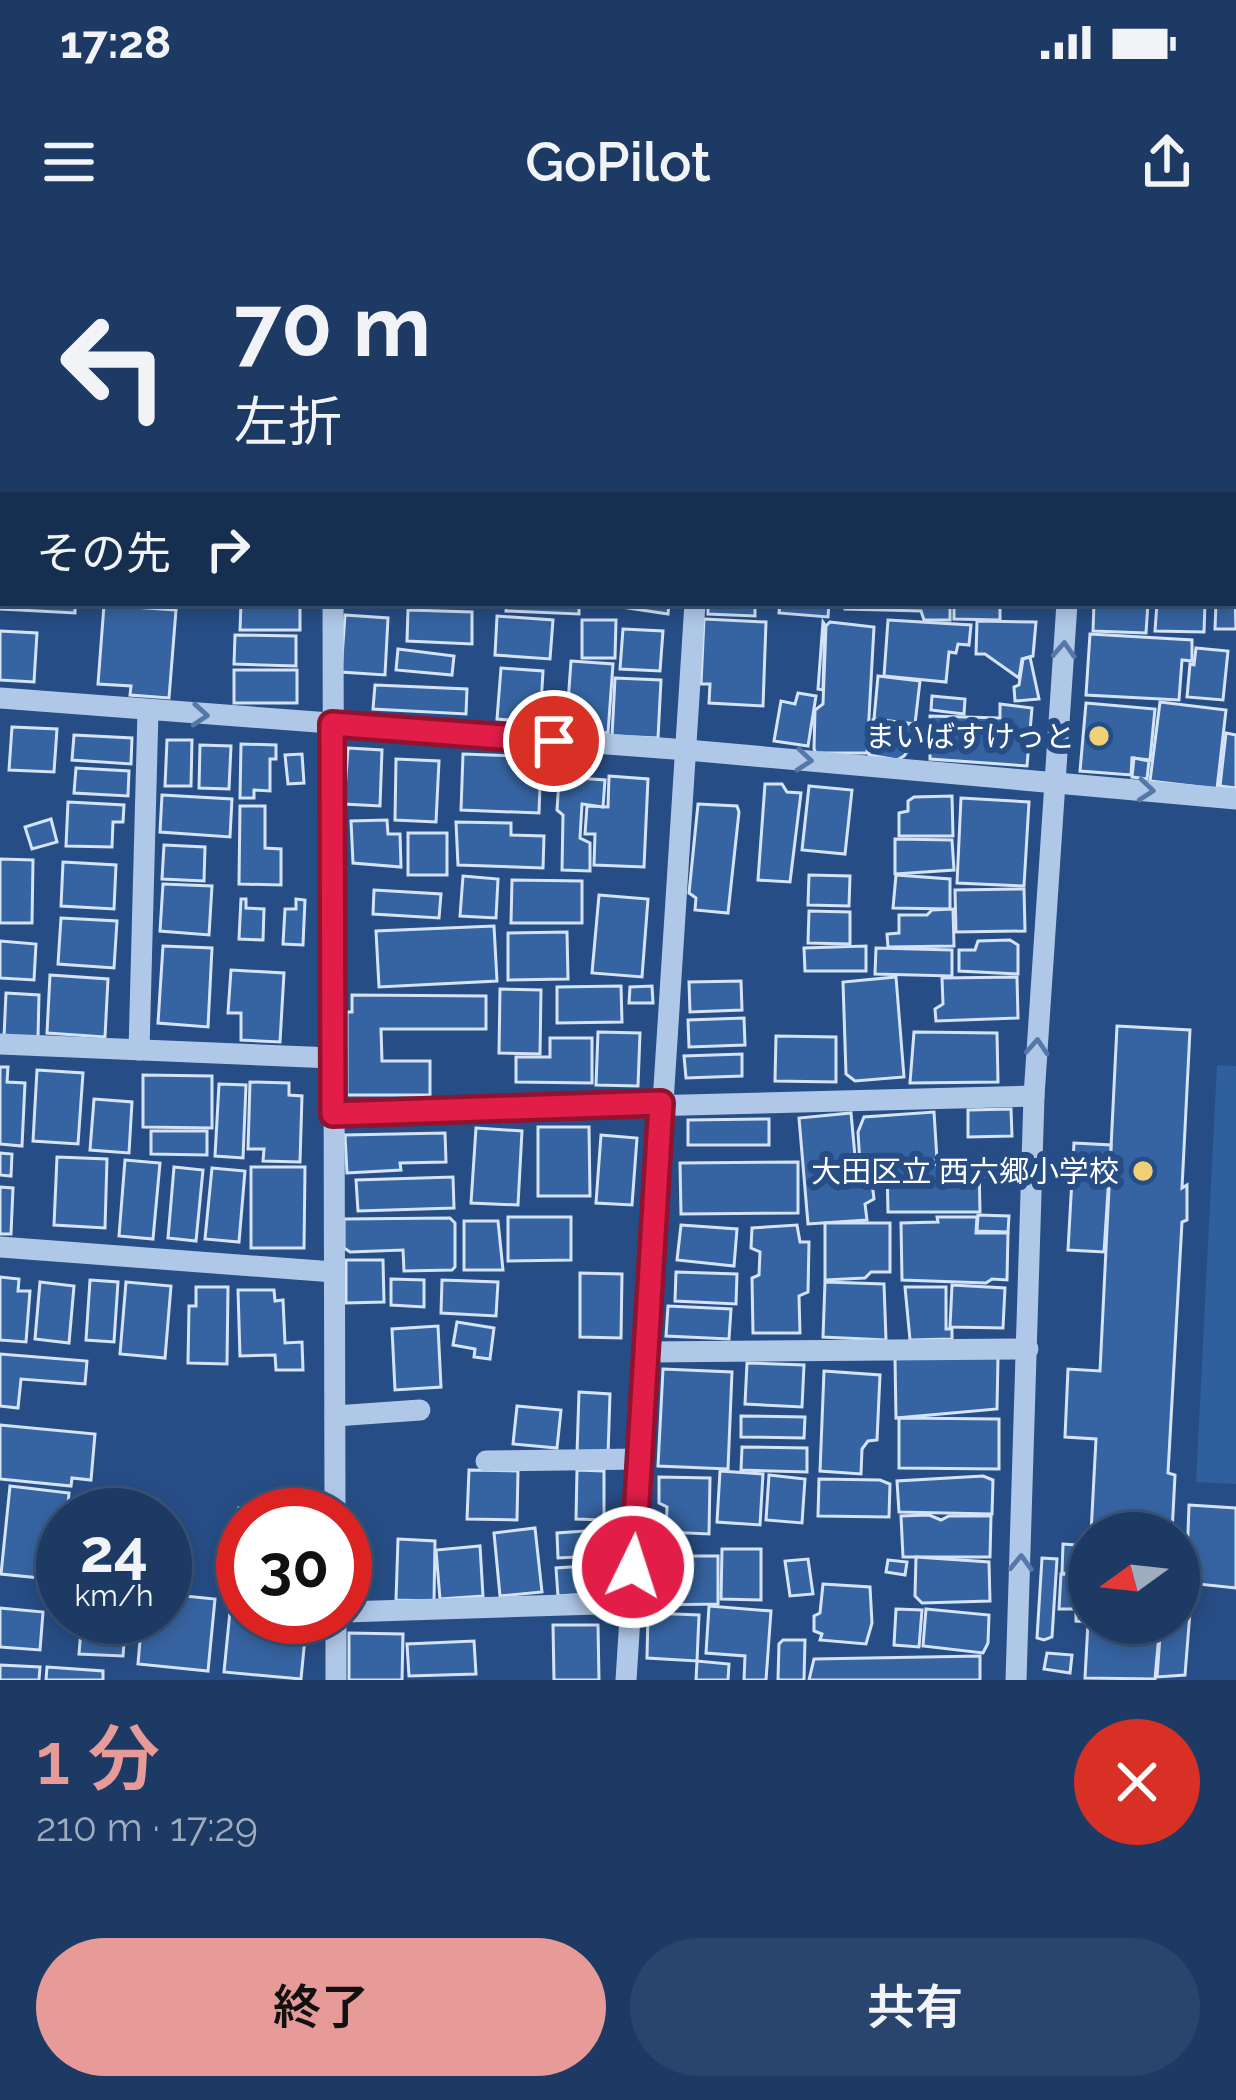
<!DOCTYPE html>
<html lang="ja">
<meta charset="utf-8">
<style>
:root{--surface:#1c3a64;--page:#29456d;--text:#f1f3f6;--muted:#a0adbf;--line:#3a5478;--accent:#e69b98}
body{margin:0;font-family:Raleway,"Noto Sans JP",sans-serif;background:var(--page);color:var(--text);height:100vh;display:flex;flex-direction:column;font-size:45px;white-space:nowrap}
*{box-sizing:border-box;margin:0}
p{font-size:39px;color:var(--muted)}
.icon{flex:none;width:66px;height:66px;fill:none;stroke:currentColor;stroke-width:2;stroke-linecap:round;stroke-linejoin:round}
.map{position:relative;height:1440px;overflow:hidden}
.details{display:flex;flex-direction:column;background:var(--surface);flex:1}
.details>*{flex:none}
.guide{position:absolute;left:0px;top:0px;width:1236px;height:366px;box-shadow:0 6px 18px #0003,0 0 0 3px var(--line);background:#1c3a64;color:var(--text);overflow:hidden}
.needle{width:78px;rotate:255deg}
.tools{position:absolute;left:1068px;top:1272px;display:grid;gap:24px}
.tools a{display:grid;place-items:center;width:132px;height:132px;border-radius:50%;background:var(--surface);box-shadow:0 6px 18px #0003,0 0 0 3px var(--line);font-size:60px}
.speed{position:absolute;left:36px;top:1248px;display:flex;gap:24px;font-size:60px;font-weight:700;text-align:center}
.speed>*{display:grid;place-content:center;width:156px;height:156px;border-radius:50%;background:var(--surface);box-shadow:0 6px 18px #0003,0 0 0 3px var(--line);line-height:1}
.speed small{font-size:30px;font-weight:400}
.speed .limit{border:18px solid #d22;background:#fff;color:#111}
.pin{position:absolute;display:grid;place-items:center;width:102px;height:102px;color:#fff;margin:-51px;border:6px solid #fff;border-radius:50%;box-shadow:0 3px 12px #0007}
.me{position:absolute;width:132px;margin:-66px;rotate:4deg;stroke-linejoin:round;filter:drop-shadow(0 0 9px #0008)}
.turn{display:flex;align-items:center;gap:42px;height:252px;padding:0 36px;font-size:54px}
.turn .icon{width:156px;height:156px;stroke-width:2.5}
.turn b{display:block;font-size:84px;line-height:102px}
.then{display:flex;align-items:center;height:114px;padding:0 36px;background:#0003;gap:24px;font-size:45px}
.round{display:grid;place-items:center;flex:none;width:126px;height:126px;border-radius:63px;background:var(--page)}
.overview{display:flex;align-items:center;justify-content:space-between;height:204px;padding:0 36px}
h1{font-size:72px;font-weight:600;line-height:90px;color:var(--accent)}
.primary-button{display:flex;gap:24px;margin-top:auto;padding:24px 36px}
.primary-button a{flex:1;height:138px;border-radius:72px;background:var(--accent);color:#111;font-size:48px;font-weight:600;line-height:138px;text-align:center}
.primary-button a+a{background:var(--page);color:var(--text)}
.status{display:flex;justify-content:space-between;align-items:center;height:84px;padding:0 60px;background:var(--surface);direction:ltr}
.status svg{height:33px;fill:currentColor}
header{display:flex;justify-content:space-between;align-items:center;height:156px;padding:0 36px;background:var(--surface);font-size:54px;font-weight:600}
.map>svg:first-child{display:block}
.green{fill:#305f9d}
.building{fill:#3664a2;stroke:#d4e3f6;stroke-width:3}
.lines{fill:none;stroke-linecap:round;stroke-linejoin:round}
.minor{stroke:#b0c8e8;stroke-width:21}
.oneway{stroke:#5678a8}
.route-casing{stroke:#92132f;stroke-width:30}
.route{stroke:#e11d48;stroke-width:21}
.poi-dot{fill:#f1d075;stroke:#264d85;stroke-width:4.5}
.labels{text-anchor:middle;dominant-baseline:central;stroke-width:12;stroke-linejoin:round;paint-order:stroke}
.poi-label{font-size:30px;fill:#fff;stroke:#264d85;text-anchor:end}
</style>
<div class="status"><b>17:28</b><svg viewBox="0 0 49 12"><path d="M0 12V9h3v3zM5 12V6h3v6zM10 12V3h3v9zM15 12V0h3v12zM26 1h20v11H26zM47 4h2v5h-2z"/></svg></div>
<header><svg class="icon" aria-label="menu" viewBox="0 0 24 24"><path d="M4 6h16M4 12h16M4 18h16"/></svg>GoPilot<svg class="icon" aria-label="share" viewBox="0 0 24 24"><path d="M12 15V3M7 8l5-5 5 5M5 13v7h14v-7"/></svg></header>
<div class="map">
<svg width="1236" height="1440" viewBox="0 0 1236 1440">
<rect width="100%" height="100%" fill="#264d85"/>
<path class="green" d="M1217,825l19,1v418l-40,-2z"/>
<g class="building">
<path d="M181,0h117v3h-116z"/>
<path d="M1233,299l3,90h-21l1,-26h17z"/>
<path d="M0,301l3,62h72v10l-75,-4z"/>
<path d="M241,363h59v27h-60z"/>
<path d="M507,363h72v11l-73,-3z"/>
<path d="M595,363h74l-1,11z"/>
<path d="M708,363h47v13l-47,-2z"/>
<path d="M780,363h49l-1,14 -49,-4z"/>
<path d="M845,363h105v17h-26l-3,-9 -76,-2z"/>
<path d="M954,363h46v17l-46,-1z"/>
<path d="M1094,363h54l-2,30 -53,-2z"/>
<path d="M1157,363h48l-1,29 -49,-1z"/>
<path d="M104,365l72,5 -7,88 -39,-3 1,-9 -33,-2z"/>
<path d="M408,370l64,2v32l-65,-3z"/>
<path d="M345,375l43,3 -3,57 -44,-3z"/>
<path d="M497,376l56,4 -3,39 -55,-4z"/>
<path d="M704,379l62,3 -3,84 -54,-3 1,-19h-9z"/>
<path d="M582,380h34l-1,38h-33z"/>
<path d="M888,380l83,5 -2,20 -11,-1 -2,9 -7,-1 -3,30 -62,-6z"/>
<path d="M977,381l59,1 -3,34 -11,3 -3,19 -34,-24h-9z"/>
<path d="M823,382l2,3 -2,65 -5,-1z"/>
<path d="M830,382l44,5 -7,126h-51l-2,-4 1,-39 8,-6 3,-78z"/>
<path d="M623,389l40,2 -3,40 -40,-2z"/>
<path d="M0,391l37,2 -3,49 -34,-2z"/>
<path d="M1090,394l102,6v21l-10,-1 -3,40 -93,-5z"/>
<path d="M235,395l61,1v30l-62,-2z"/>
<path d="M1196,408l32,3 -5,49 -36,-3 3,-33 4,1z"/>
<path d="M398,409l56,7 -2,19 -56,-5z"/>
<path d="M1030,417l9,42 -24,2 -1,-14 5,-2 4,-26z"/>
<path d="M571,421l42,3 -5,69 -42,-3z"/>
<path d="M501,428l42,3 -3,51 -43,-3z"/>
<rect x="234" y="430" width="63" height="33"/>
<path d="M878,436l42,5 -5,43 -41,-5z"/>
<path d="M615,438l46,2 -3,58 -46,-2z"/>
<path d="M375,445l92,4 -1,25 -93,-5z"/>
<path d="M798,453l18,3 -8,50 -34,-5 7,-40 14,3z"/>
<path d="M932,456l33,3 -1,15 -33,-4z"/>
<path d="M1160,462l66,8 -9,79 -67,-8z"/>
<path d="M1086,463l69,6 -5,51 -18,-2 -1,17 -51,-4z"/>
<path d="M1000,464l32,4 -5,58 -97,-7v-43l70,2z"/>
<path d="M873,480l43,5 1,12 -13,19 -7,4 -28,-5z"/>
<path d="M12,487l45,2 -3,43 -45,-2z"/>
<path d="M1226,493l10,2v53l-16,-2z"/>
<path d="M74,495l58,3 -1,26 -59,-4z"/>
<path d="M167,500h25l-1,46h-26z"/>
<path d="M241,504l35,1v14h-6v32l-16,-1v8h-14z"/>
<path d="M200,505l31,1 -2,43 -30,-1z"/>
<path d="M348,508l34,2 -2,56 -36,-2z"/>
<path d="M302,514l2,29 -16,1 -3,-29z"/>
<path d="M463,514l78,3 -2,56 -78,-3z"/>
<path d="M1134,518l15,3 -2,18 -15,-2z"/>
<path d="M396,519l43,2 -3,61 -41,-2z"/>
<path d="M76,528l53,3 -1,25 -54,-3z"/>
<path d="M609,536l39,3 -4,88 -50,-2 1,-31h-10l2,-28 21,1z"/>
<path d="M563,537l42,3 -2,27 -21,-3 -2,34 10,5v28l-28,-1 1,-55 -6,-5 2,-30z"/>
<path d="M765,544h17l5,8 14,1 -11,89 -32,-2z"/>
<path d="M809,546l43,4 -7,64 -43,-4z"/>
<path d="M162,555l70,4 -2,38 -70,-5z"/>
<path d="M952,556l1,40h-54v-23l9,-2v-10l6,-4z"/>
<path d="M961,558l68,4 -5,84 -67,-3z"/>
<path d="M68,562l56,3 -1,17h-10l-1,25 -46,-1z"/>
<path d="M698,564l39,2 2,6 -11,101 -33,-3 1,-12 -7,-5z"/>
<path d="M240,566h25v42l16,1v36l-42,-1z"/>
<path d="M51,579l6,23 -25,7 -7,-22z"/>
<path d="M387,580l1,14h12l1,33 -48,-4 -2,-42z"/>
<path d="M456,582l55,1v12l33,1 -1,32 -85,-3z"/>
<rect x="408" y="593" width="39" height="42"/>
<path d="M895,599l57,1 2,30 -59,4z"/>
<path d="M164,605l41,2 -1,34 -42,-2z"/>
<path d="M0,619l33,1 -1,63h-32z"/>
<path d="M63,622l53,3 -2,44 -53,-3z"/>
<path d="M809,635l41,1 -1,30 -41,-1z"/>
<path d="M896,635l54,4v30l-57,-1z"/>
<path d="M463,636l35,3 -2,39 -36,-2z"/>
<path d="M512,640l70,1v42h-71z"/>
<path d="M163,644l49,2 -3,49 -49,-4z"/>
<path d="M1024,649l1,42 -69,1 -1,-42z"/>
<path d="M374,650l67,4 -2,24 -66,-4z"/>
<path d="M599,655l49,4 -6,78 -50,-4z"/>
<path d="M241,659h5v9l18,1 -1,31 -24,-1z"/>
<path d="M296,659l9,1 -2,45 -20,-1 2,-35h11z"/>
<path d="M953,669l1,37 -66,1 -1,-13 12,-1v-18h28l5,-5z"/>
<path d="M809,671l41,1v32l-42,-1z"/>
<path d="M61,678l56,3 -3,47 -56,-4z"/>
<path d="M494,686l3,55 -118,6 -3,-56z"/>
<path d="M567,692l1,47 -60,1v-47z"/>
<path d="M1010,700l8,5v29l-59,-3v-21h16l3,-9z"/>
<path d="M0,701l36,3 -2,36 -34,-2z"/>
<path d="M163,706l49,2 -4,79 -50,-4z"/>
<path d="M866,706v25h-61l-1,-23z"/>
<path d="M876,708l76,2v26l-77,-2z"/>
<path d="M231,730l53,3 -4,69 -39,-2v-27h-13z"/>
<path d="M50,735l58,4 -3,58 -58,-4z"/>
<path d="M896,737l8,100 -49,4 -9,-7 -3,-92z"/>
<path d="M1017,737l1,41 -82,3 -1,-12 8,-5 -1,-26z"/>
<path d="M741,741l1,29 -52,2 -1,-30z"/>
<path d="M621,746l1,36 -65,1v-36z"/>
<path d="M652,746l1,17h-24l1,-16z"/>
<path d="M500,749l41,1 -1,64 -41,-1z"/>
<path d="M6,753l33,2 -1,43 -34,-1z"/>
<path d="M352,755l134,1v33h-105l1,32h48v34h-83v-83h5z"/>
<path d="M744,778l1,27 -56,2 -1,-27z"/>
<path d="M1117,786l73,4 -8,158 5,-3v35l-5,2 -14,251 7,2 -3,58h-81l5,-94 -31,-2 3,-68 32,2z"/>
<path d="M598,792l42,1 -2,53 -42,-1z"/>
<path d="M914,792l83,1 1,49 -88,1z"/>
<path d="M776,796l60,1v45l-61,-1z"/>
<path d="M550,798h42v45l-76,-1v-25h34z"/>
<path d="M742,814v22l-56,2 -2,-22z"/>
<path d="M0,827h8l-1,15 18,1 -3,63 -22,-2z"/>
<path d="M37,830l46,3 -5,71 -45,-3z"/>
<path d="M143,835l69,1v52l-69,-1z"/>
<path d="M250,842l39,1v12l13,1 -2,66 -37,-1 1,-12h-16z"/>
<path d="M219,844l27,1 -3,73 -28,-2z"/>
<path d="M94,859l38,3 -3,51 -39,-3z"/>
<path d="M1011,869l1,27 -44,1v-27z"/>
<path d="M934,872l3,48 -77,5 -2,-33 6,-15z"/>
<path d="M851,873l5,54 14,-2 4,34 -9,5 2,16 -59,4 -9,-106z"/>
<path d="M769,879v26h-81v-25z"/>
<path d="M538,887h51l1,69h-52z"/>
<path d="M476,888l46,3 -4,74 -47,-2z"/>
<path d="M151,891h56v24l-56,-1z"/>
<path d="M445,893l1,29 -46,1 1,7 -54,3 -2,-38z"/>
<path d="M601,895l36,3 -5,67 -36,-2z"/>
<path d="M1074,903l37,2 -7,107 -36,-2z"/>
<path d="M0,913l12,1 -1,22 -11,-1z"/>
<path d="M57,917l50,2 -2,69 -51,-3z"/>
<path d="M125,920l35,3 -7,76 -34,-3z"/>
<path d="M798,922v51l-117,1 -1,-51z"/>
<path d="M980,922l31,2 -1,15 -30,-3z"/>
<path d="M979,923l1,49h-92l-1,-46z"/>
<path d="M174,927l29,3 -7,71 -28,-3z"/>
<path d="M251,927h54l-1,81h-53z"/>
<path d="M212,928l33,3 -6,71 -34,-3z"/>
<path d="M453,937l1,31 -96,3 -2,-31z"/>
<path d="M0,947l13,1 -2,46h-11z"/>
<path d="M978,975l31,1 -1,16 -31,-1z"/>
<path d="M508,977h63v43l-63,1z"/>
<path d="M937,977h40l-1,16h32l-1,47 -15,-1 -6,4 -84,-3 -1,-57 37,-1z"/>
<path d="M450,978l5,5v44l-3,3 -48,1 -1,-21 -53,2 -6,-4v-29z"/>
<path d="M464,981h34l5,49h-39z"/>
<path d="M825,983h65v49h-19l-6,6 -40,2z"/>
<path d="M681,985l56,4 -3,37 -57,-6z"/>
<path d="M797,985l3,17h9l-1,50 -9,4 1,37h-47l-1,-55 7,-3 1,-23 -9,-4 1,-20z"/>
<path d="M346,1020h37l1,42 -38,1z"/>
<path d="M676,1032l61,2 -1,30 -61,-3z"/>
<path d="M580,1033l42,1 -1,64 -41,-1z"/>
<path d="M0,1037l19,2 -1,12h12l-4,51 -26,-2z"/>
<path d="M391,1039l33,1v27l-33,-2z"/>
<path d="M90,1040l28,2 -4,60 -28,-2z"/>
<path d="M442,1040l56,2 -2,34 -55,-3z"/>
<path d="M40,1042l34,4 -5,57 -34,-4z"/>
<path d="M126,1042l45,4 -6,72 -45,-4z"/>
<path d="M825,1042l59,2 2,56 -63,-3z"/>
<path d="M952,1045l53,3 -2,40 -53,-1z"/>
<path d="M196,1047h32l-1,77 -39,-1 1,-57h7z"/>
<path d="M905,1047h41v42h6v10l-42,1z"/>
<path d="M238,1050h36l1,11 8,-1 2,43 17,-1 1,28h-27l-1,-15 -35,1z"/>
<path d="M668,1066l63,3 -2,30 -63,-3z"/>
<path d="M457,1082l37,6 -4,31 -16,-2 1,-8 -22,-4z"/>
<path d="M438,1086l3,61 -46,3 -3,-61z"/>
<path d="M0,1114l87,7 -2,23 -64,-5 -3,29 -18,-2z"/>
<path d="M998,1117l-1,52 -101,9 -1,-60z"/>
<path d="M747,1123l57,2 -2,42 -57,-3z"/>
<path d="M663,1129l69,3 -4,97 -70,-3z"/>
<path d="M824,1131l56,4 -3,65 -9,1 -6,8 -1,25 -41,-3z"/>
<path d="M579,1152l31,2 -2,61 -31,-1z"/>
<path d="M517,1166l44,4 -4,38 -44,-4z"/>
<path d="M741,1176l64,1 -1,21 -63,-1z"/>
<path d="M899,1178l100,1v50l-100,-1z"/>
<path d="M0,1185l95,9 -4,46 -19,-2 -1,8 -71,-7z"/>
<path d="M742,1207l65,1v24l-66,-2z"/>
<path d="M469,1230l49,1 -1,49 -50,-1z"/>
<path d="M577,1230l27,1v49l-28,-1z"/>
<path d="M720,1231l43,3 -3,51 -43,-3z"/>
<path d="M769,1235l36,4 -3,44 -36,-3z"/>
<path d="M983,1236l10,4 -1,34 -93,-2 -2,-31z"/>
<path d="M659,1237l51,1 -1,56 -43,-2 1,-25 -8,-4z"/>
<path d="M819,1239l61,1 10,4 -1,33 -71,-1z"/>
<path d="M10,1246l59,7 -2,22h-4l-3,65 -59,-6z"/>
<path d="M91,1254l32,2 -1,19h-32z"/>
<path d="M134,1260h23l1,15h-24z"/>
<path d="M1189,1265l47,3v80l-57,-6v-22h8z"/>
<path d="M239,1268l72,7h-68v49l-10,-1z"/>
<path d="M929,1275l12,5 8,-4h42l-1,41h-87l-2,-41z"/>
<path d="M535,1288l7,64 -42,4 -6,-63z"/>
<path d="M614,1289l1,26 -57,3 -1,-25z"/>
<path d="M398,1299l37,2 -1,60 -38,-1z"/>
<path d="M1063,1304l26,2v28l-27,-1z"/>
<path d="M480,1306l3,50 -43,3 -4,-49z"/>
<path d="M722,1309h39v51l-40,-1z"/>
<path d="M655,1316h63v48l-63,1z"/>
<path d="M916,1317l73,5 1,39 -68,2 -7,-7z"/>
<path d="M1042,1318l15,1 -5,78 -8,3 -7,-2z"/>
<path d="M808,1319l5,35 -23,2 -5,-35z"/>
<path d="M888,1320l19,2 -2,13 -19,-3z"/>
<path d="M600,1325l2,28 -44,3 -2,-28z"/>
<path d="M1061,1334l28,1v48h71l-5,56 -70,-1 3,-56 -12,-1v-12h-17z"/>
<path d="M823,1344l47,3 2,36 -6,21 -46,-4 2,-6 -8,-3v-15l6,-3z"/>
<path d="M165,1354l50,5 -7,72 -70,-7 4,-47h23z"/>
<path d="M231,1361l12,1v15h64l-6,62 -77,-7z"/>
<path d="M709,1366l62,5 -5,69h-22l1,-24 -39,-3z"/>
<path d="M0,1368l43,4 -3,38 -40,-3z"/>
<path d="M1179,1368l11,4 -5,63 -28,2 4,-54h18z"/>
<path d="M896,1369l26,1 -3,37 -25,-2z"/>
<path d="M926,1369l63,6 -1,28 -5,10 -60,-7z"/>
<path d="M648,1373l51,2 -2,46 -50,-3z"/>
<path d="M95,1377h31l-3,39 -44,-2 2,-25 13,2z"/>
<path d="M553,1385h45l1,55h-45z"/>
<path d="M349,1393l54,1 -1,46h-53z"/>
<path d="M783,1400h22l-1,40h-26l1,-36z"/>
<path d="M474,1401l2,33 -67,2 -2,-32z"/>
<path d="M1047,1413l25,2 -2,18 -26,-4z"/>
<path d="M980,1416v24h-171l5,-21z"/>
<path d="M697,1421l32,3 -1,16h-32z"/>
<path d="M0,1425l40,2 -1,13h-39z"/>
<path d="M47,1427l56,4v9h-57z"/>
</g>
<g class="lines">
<g class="minor">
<path d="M335,3v-3"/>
<path d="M715,3v-3"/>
<path d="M1086,3v-3"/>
<path d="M333,363l2,912"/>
<path d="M0,458l687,52 549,49"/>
<path d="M0,804l333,14"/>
<path d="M139,810l9,-339"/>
<path d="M333,874l701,-18"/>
<path d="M0,1007l334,25"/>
<path d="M647,1112l381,-3"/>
<path d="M335,1176l85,-6"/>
<path d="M486,1221l154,-2"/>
<path d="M345,1372l285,-9"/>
<path d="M336,1440v-63"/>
<path d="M626,1440l69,-1077"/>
<path d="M1016,1440l18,-584 33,-493"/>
</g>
</g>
<defs><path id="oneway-chevron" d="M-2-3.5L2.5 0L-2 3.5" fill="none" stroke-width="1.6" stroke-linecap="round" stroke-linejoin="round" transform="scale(3)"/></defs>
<g class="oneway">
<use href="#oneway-chevron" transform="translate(1064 410) rotate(-87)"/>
<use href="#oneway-chevron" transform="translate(200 475) rotate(4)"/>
<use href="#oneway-chevron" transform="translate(804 520) rotate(5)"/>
<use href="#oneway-chevron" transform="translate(1146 550) rotate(5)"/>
<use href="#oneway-chevron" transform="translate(1037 807) rotate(-86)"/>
<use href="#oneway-chevron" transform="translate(1021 1323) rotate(-88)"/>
</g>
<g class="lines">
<defs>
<path id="route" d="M554,501l-222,-17 1,390 328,-11 -28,464"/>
</defs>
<use href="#route" class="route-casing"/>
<use href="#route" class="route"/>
</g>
<g class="poi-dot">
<circle cx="1099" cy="496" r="12"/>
<circle cx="1143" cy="931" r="12"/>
</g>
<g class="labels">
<g class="poi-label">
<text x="1075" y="496">まいばすけっと</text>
<text x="1119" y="931">大田区立 西六郷小学校</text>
</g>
</g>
</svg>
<div class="tools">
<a><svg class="needle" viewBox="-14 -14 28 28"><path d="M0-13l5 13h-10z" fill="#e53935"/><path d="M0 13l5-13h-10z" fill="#a0adbf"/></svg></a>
</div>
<div class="speed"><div>24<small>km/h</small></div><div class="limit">30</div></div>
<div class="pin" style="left:554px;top:501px;background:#d93025"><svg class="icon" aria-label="arrive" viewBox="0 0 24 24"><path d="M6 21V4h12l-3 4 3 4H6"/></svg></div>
<svg class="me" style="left:633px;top:1327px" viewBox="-20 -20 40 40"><circle r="17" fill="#e11d48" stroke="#fff" stroke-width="3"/><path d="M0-11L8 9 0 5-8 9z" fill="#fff"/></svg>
<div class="guide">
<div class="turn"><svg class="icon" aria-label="left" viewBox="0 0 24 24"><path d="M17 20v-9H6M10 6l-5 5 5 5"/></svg><div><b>70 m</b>左折</div></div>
<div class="then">その先<svg class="icon" aria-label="right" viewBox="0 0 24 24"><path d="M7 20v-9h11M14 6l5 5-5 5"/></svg></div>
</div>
</div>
<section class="details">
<div class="overview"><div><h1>1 分</h1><p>210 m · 17:29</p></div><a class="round" style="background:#d93025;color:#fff"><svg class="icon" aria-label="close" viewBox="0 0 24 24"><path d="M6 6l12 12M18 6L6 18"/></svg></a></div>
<div class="primary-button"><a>終了</a><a>共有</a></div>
</section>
